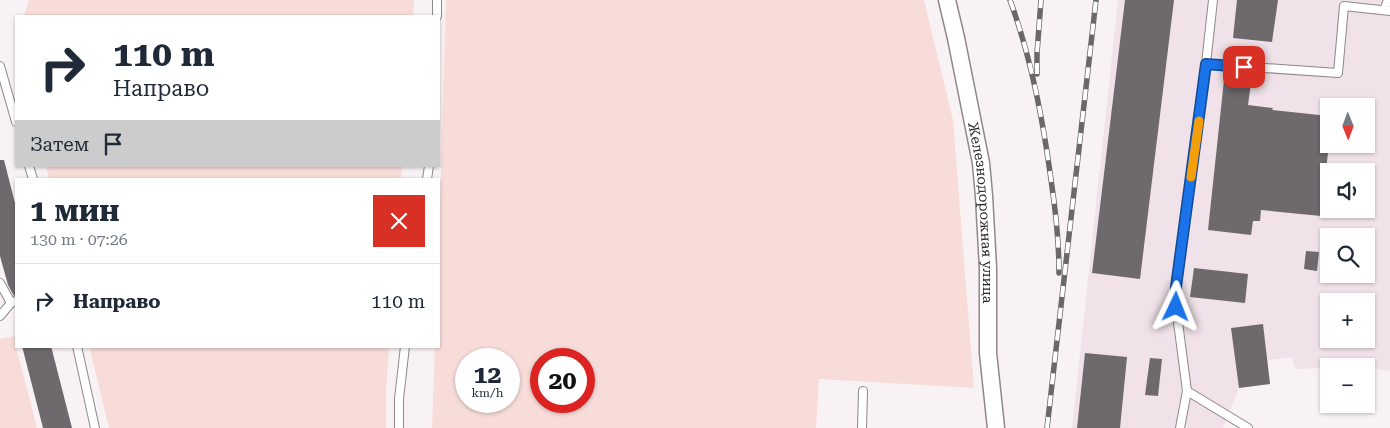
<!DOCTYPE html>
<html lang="ru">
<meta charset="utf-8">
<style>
:root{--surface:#fff;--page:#f2f2f3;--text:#1f2937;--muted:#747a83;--line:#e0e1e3}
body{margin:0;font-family:"Roboto Serif",serif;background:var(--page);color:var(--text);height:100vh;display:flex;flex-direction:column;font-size:19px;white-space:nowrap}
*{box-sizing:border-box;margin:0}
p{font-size:16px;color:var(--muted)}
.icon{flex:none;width:28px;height:28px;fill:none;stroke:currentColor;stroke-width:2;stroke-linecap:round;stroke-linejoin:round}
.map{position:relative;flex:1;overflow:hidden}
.details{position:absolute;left:15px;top:178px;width:425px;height:170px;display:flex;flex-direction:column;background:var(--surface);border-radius:0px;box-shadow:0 1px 4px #0004}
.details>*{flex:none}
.hud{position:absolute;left:15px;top:15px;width:425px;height:152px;border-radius:0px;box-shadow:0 1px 4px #0004;background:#fff;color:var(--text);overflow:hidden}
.needle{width:32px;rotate:179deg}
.tools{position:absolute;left:1320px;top:98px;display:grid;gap:10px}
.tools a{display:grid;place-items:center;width:55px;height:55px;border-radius:0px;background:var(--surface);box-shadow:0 1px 4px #0004;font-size:25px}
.speed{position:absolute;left:455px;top:348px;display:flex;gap:10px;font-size:25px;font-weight:700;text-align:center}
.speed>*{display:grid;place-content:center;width:65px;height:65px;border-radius:50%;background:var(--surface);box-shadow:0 1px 4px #0004;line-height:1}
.speed small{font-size:12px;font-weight:400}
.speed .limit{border:8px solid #d22;background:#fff;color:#111}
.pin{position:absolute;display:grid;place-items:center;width:42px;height:42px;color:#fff;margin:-21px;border-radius:10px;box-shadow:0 2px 8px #0006}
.me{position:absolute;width:55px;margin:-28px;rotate:2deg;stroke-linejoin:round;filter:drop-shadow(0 0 4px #0008)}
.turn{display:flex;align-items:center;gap:18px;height:105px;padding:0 15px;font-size:22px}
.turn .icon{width:65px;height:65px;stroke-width:2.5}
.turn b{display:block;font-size:35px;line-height:42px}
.then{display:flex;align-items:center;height:48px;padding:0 15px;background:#0003;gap:10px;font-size:19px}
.round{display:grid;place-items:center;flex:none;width:52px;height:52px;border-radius:0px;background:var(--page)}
.overview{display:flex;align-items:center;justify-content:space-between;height:85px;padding:0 15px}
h1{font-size:30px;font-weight:700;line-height:38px}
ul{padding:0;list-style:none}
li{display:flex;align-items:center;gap:15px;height:75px;padding:0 15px;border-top:1px solid var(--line)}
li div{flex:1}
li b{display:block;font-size:19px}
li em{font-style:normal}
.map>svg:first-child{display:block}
.built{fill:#f0e2e8;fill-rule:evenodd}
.green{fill:#f8dcd9;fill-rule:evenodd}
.building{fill:#6d696d}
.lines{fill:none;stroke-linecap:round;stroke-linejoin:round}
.service-casing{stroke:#8e888b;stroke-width:10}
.minor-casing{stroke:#8e888b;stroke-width:19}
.service{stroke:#fff;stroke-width:8}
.minor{stroke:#fff;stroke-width:16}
.rail-casing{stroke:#6b6769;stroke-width:5.5}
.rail{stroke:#fff;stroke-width:4;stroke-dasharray:11;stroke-linecap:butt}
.route-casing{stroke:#114b97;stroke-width:12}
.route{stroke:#1a73e8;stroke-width:9}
.slow{stroke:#f59e0b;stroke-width:9}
.labels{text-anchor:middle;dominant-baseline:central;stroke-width:5;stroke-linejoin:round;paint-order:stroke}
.street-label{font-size:14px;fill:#282627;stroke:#fff}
</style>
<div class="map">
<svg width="1390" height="428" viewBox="0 0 1390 428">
<rect width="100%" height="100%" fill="#f9f2f5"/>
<path class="built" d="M1118,0h272v371l-63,-11 -1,8 -31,1 -3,-12 -24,3 2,24 -31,4 -16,40h-151zM1329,106h37v38h-37zM1329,171h37v38h-37zM1329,236h37v38h-37zM1329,301h37v38h-37z"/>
<g class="green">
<path d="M29,0h385l-1,16h-389z"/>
<path d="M446,0h478l29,120 21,268 -155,-9 -3,49h-384l3,-82h4v-105zM466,359h43v42h-43zM541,359h43v42h-43z"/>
<path d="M46,166h356l-1,13h-352z"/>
<path d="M15,336l1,10 21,82h-37v-89z"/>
<path d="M89,346h300l-3,45v37h-277z"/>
</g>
<g class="building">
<path d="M1125,0h49l-34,279 -48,-6z"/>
<path d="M1237,0h41l-6,42 -39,-4z"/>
<path d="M1224,80l27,3 -3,22 25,3 -1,2 57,6v28l-5,44h5v22l-7,-1 -1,7 -60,-6 -1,11h-7l-2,14 -43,-5z"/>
<path d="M0,160h4l12,47v88l-2,1 -6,-11 -8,-29z"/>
<path d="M1306,251l13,1 -2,19 -13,-2z"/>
<path d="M1194,268l54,6 -3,29 -55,-6z"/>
<path d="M1263,324l7,60 -31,4 -8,-60z"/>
<path d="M22,346h29l21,82h-29z"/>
<path d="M1085,353l42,4 -7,71h-43z"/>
<path d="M1150,358l12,1 -4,37 -13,-1z"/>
</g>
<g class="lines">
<defs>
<g id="service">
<path d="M1384,10l4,-10"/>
<path d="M437,16v-16"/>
<path d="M1206,64l132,9 6,-67 46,5"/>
<path d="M0,66l16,56"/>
<path d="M29,166l4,13"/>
<path d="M427,179l2,-13"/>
<path d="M0,283l11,20"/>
<path d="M0,316l11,-13 5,-2"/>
<path d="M77,346l18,82"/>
<path d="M1187,391l61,37"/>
<path d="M399,428v-29l6,-53"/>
<path d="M862,428l1,-37"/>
<path d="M1180,428l7,-37 -11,-84v-20l30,-223 7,-64"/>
</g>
<g id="minor">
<path id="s1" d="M947,0l9,38 25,125 3,33 4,72v85l8,75"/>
</g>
</defs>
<use href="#service" class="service-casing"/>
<use href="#minor" class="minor-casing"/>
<use href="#service" class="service"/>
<use href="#minor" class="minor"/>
<defs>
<g id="rail">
<path d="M1010,0c18,49 29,100 37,152 6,40 12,80 12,121"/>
<path d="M1037,74v-21l4,-53"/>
<path d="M1047,428l49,-428"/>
</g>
</defs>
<use href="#rail" class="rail-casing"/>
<use href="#rail" class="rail"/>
</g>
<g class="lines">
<defs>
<path id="route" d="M1176,307v-20l30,-223 38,3"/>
</defs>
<use href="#route" class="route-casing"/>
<use href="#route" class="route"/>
<path class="slow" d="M1191,177l8,-56"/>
</g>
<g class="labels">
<g class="street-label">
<text stroke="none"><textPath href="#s1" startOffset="216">Железнодорожная улица</textPath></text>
</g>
</g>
</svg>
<div class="tools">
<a><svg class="needle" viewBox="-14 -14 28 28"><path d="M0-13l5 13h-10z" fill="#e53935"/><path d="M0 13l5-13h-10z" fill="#747a83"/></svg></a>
<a><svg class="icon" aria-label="sound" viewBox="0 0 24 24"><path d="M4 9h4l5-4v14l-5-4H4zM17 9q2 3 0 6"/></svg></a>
<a><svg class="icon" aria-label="search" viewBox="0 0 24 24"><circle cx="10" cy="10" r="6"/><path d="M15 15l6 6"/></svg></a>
<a>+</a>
<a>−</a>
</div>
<div class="speed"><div>12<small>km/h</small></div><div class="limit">20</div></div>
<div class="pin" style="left:1244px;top:67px;background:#d93025"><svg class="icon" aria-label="arrive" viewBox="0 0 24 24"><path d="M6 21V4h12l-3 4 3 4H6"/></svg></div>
<svg class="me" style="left:1176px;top:307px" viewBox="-20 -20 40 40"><path d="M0-17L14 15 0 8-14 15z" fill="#1a73e8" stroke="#fff" stroke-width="4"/></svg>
<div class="hud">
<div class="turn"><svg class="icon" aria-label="right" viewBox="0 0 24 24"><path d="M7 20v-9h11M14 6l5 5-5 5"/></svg><div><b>110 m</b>Направо</div></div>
<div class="then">Затем<svg class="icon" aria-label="arrive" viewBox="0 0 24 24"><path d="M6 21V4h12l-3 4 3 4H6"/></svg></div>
</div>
<section class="details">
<div class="overview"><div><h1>1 мин</h1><p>130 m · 07:26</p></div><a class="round" style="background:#d93025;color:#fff"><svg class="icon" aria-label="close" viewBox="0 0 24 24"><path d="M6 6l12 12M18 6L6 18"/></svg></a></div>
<ul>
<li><svg class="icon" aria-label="right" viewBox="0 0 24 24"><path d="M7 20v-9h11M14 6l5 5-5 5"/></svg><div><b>Направо</b></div><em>110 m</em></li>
</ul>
</section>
</div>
